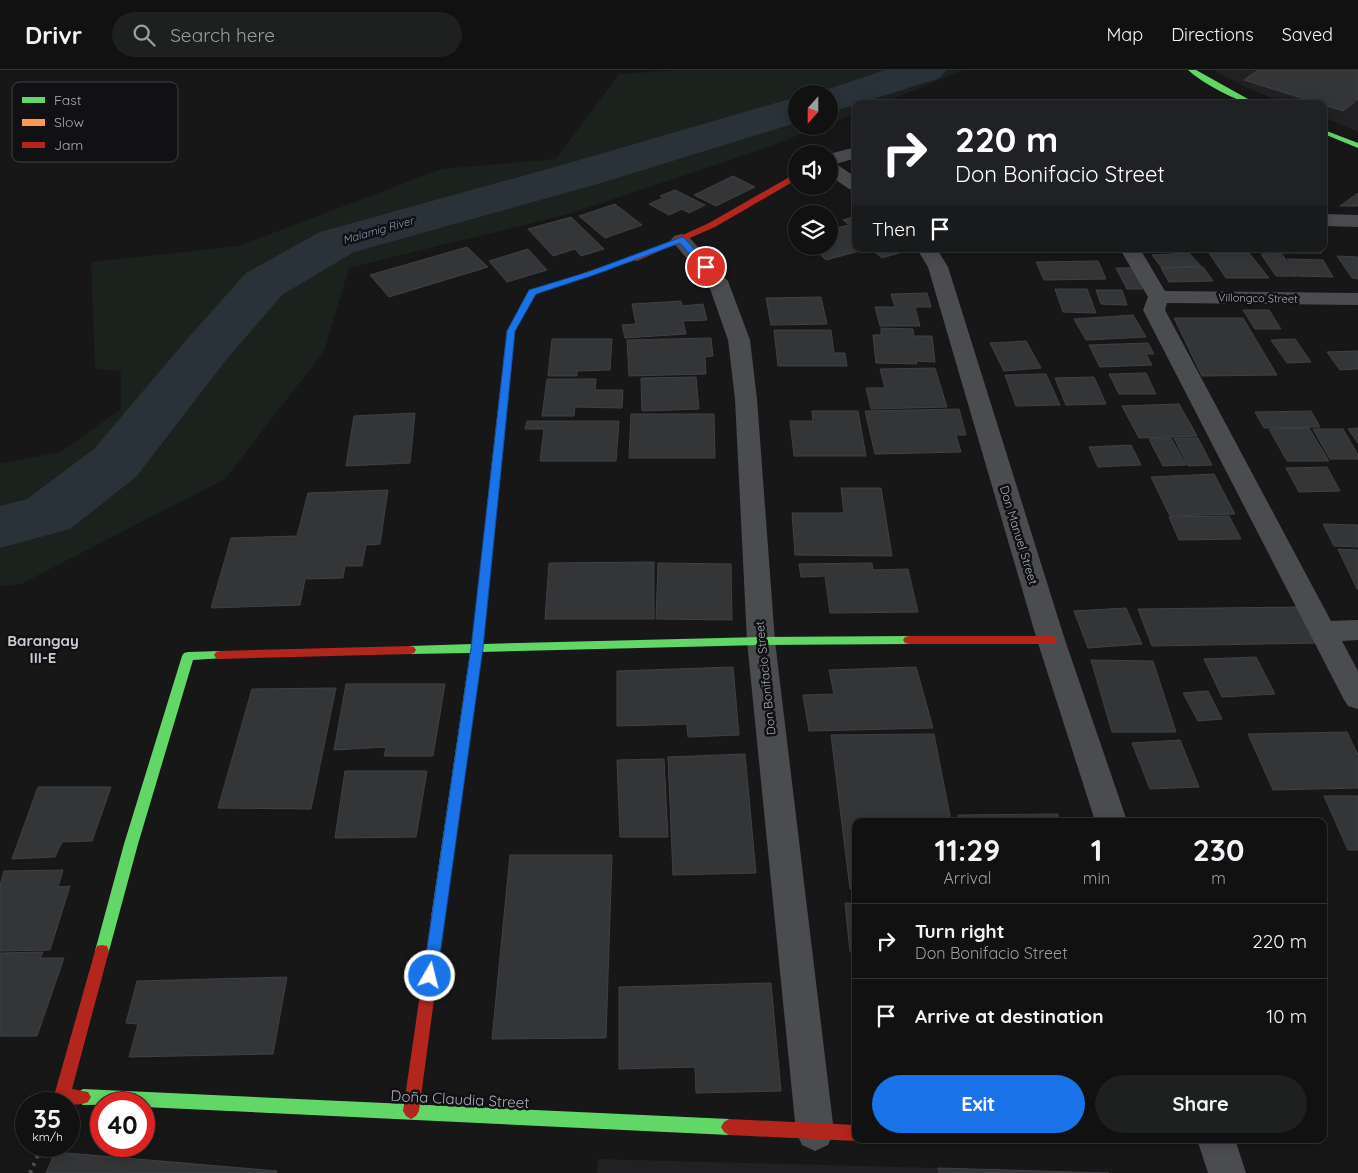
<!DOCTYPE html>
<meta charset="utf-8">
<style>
:root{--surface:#111;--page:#1e1f1f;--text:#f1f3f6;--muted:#9c9d9f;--line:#303131;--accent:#1a73e8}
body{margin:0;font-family:Quicksand,sans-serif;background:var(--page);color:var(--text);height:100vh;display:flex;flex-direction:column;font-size:19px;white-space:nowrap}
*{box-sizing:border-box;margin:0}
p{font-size:16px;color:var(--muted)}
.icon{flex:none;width:28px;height:28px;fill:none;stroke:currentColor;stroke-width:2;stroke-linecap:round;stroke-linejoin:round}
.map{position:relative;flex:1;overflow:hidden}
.details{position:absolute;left:852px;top:748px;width:475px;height:325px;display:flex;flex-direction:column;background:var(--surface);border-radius:10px;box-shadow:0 2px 12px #0003,0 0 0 1px var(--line)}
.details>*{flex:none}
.top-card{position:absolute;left:852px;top:30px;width:475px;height:152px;border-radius:10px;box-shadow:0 2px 12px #0003,0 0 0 1px var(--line);background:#202124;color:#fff;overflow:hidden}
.needle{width:32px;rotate:201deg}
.tools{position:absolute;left:788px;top:15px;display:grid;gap:10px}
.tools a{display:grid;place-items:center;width:50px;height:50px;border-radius:50%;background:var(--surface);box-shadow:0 2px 12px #0003,0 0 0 1px var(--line);font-size:25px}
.speed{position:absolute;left:15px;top:1022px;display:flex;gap:10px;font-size:25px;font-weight:700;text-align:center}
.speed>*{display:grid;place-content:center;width:65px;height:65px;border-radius:50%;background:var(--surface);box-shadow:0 2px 12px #0003,0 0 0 1px var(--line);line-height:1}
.speed small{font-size:12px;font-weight:400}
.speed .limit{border:8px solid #d22;background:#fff;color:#111}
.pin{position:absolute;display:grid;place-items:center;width:42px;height:42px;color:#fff;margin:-21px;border:2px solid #fff;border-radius:50%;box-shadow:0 1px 5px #0007}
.me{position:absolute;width:55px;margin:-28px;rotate:8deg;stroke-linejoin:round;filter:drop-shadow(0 0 4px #0008)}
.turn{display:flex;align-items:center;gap:18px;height:105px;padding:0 20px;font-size:22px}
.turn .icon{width:65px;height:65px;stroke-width:2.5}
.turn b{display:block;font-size:35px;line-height:42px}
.then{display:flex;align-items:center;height:48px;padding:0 20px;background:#0003;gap:10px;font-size:19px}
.eta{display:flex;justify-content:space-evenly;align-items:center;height:85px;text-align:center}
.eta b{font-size:30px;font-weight:700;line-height:35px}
.cta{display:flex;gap:10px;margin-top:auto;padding:10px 20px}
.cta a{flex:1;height:58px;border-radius:30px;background:var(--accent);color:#fff;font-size:20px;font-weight:700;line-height:58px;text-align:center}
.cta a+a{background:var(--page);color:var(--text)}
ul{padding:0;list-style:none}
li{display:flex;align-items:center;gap:15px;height:75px;padding:0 20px;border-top:1px solid var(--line)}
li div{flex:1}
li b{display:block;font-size:19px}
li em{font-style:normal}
header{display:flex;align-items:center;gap:30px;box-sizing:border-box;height:70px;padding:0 25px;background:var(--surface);border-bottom:1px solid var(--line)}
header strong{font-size:24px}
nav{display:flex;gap:28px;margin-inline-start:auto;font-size:18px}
.search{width:350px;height:45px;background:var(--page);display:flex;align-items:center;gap:12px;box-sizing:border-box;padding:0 18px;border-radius:28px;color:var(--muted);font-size:19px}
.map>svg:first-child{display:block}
.built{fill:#212124}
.green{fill:#1b211c}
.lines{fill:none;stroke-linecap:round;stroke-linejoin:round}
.river{fill:#2a3239;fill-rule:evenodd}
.building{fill:#343537;stroke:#3f4043}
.path{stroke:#4d4e52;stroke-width:4;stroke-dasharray:3 5;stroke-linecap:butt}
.street{fill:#4b4c50;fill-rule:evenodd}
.fast{fill:#63d668;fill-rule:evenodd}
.slow{fill:#ff974d;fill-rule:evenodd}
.jam{fill:#b3261e;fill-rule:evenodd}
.route{fill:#1a73e8;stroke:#114b97}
.labels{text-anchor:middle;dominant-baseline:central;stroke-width:5;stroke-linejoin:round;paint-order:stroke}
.far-water-label{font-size:11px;font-style:italic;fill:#7f9bb3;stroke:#111113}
.far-street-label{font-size:11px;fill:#a8adb8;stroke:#111113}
.street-label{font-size:12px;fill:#a8adb8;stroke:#111113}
.quarter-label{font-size:15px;font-weight:bold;fill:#c9ccd4;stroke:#111113}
.near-street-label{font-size:15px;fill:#a8adb8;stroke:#111113}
.key{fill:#111113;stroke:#3e4045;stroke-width:1}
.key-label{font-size:14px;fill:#a8adb8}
</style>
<header>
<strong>Drivr</strong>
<div class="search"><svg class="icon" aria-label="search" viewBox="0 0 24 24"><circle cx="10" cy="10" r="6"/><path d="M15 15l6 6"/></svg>Search here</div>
<nav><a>Map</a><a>Directions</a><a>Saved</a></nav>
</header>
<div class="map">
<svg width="1358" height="1103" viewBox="0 0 1358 1103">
<rect width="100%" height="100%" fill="#171717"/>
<g class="built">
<path d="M1213,0h145v62l-34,-14v-14h-37l-42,-17z"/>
<path d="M598,1089l340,9 171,5h-512z"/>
</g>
<path class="green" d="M680,0h284l-84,34h-24v9l-27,11v-30h-33v32h26l-53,21 -200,67 -220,54 -25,83 -99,128 -204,105 -21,2v-122l61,-12 60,-43v-38l-26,-2 -4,-107 148,-16 202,-77 115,-10 63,-85z"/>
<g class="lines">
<g class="river">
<path d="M885,0h61l-6,8 -111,35v-19h-16z"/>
<path d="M796,27v26l-195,60 -247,69 -72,43 -56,65 -90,117 -66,52 -70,19v-42l27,-7 67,-50 94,-111 58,-65 74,-41 249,-69z"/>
</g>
</g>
<g class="building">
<path d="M1258,0h100v29l-15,12 -99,-31z"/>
<path d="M733,106l22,11 -39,19 -22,-11z"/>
<path d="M675,120l30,15 -16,8 -7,-4 -13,6 -20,-11 14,-6 -3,-2z"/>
<path d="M1358,123v13h-18z"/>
<path d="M615,134l27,21 -37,13 -26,-22z"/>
<path d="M856,146v33h11l-41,11 -15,-14h18v-16l20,-5 -6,-5z"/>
<path d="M571,147l33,32 -23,7 -6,-7 -22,7 -25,-27z"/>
<path d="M467,177l21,20 -99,30 -19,-22z"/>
<path d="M528,179l19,21 -40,12 -18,-21z"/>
<path d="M871,179h33l2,2 -24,7z"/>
<path d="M1177,179h67l1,1 -66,2z"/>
<path d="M1264,179h27l3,4h-27z"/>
<path d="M1292,179h27l3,4h-27z"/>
<path d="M1189,183l12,13 -39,2 -10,-13z"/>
<path d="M1209,183h40l20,25h-43z"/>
<path d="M1261,184h21l14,22h-20z"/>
<path d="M1337,186l21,1v22l-6,-1z"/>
<path d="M1287,189l36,1 10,17 -36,-1z"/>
<path d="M1098,191l8,18 -62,1 -8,-18z"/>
<path d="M1203,197l10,14 -44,1 -8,-14z"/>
<path d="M1116,198h16l11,21h-16z"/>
<path d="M1055,219h32l9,24 -33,-1z"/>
<path d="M1096,220h26l5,15 -26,-1z"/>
<path d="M927,223l4,14h-16l5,19h-40l-5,-19h20l-4,-13z"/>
<path d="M821,227l6,27 -56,1 -5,-27z"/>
<path d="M681,231l1,5 21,-2 4,16 -24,1 3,13 -61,4 -3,-13 14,-1 -4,-20z"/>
<path d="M1243,240h26l12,19h-26z"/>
<path d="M1133,245l13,22 -60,3 -12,-21z"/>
<path d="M1174,248h69l34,57 -75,1z"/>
<path d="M881,258l32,1 1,7h18l3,26 -19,-1 1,3 -41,-1 -3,-28h8z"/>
<path d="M774,260h57l3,23h11l2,13h-69z"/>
<path d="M711,268l2,18 -8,1 1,17 -77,2 -2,-36z"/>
<path d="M552,269h60l-2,31 -33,1v5h-29z"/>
<path d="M1295,269l16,23 -24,1 -16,-23z"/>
<path d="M1026,271l15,27 -37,3 -14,-28z"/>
<path d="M1148,273l6,11h-8l6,11 -52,2 -11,-22z"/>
<path d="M1358,281v18l-18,1 -13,-18z"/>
<path d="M935,298l12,39 -76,2 -5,-21h19l-5,-19z"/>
<path d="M1146,303l10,21h-37l-10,-20z"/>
<path d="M1046,304l14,31 -44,1 -11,-31z"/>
<path d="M696,307l3,32 -57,2 -1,-33z"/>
<path d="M1094,307l12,27 -40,1 -11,-27z"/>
<path d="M547,309h49l-1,11h28l-1,18 -47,-1 -1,9h-32z"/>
<path d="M1179,334l18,32 -58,2 -17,-32z"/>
<path d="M959,339l7,26h-10l5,17 -86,2 -10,-43z"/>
<path d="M812,341h46l8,45h-72l-4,-35h23z"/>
<path d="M1311,341l9,16 -56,1 -9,-16z"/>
<path d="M415,343l-5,50 -64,3 8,-50z"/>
<path d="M631,344h83l1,44h-86z"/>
<path d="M527,351h92l-3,40h-76l4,-32h-19z"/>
<path d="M1309,358l20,33h-42l-18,-32z"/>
<path d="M1358,358v15l-10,-14z"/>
<path d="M1313,359h30l15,26v4h-28z"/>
<path d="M1171,368l15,27 -23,1 -14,-27z"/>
<path d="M1174,368h24l14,27 -24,1z"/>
<path d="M1131,375l10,20 -43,2 -9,-20z"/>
<path d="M1327,397l13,24 -41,1 -13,-24z"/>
<path d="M1214,404l21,40 -65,2 -19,-39z"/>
<path d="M841,418h40l11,68 -97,-1 -3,-42h52z"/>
<path d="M388,420l-8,54 -14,1 -4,21h-17l-2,12 -38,1 -5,26 -89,3 20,-70 66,-2 11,-43z"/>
<path d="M1229,446l12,23 -62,1 -10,-23z"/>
<path d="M1323,454l35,1v22l-24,-1z"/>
<path d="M1338,479l20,1v39h-1z"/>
<path d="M654,492v57h-109l4,-56z"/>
<path d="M658,493l73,1 1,56 -76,-1z"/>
<path d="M872,493l1,7 35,-1 10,43 -88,1 -5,-37 -24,1 -2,-13z"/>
<path d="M1300,537l19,36 -167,3 -14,-37z"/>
<path d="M1126,538l16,36 -54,4 -14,-37z"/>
<path d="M1256,587l19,37 -53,3 -18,-38z"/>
<path d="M1091,590l62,1 23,71h-64z"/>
<path d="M733,597l6,68 -51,2 -1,-13 -70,2v-55z"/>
<path d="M916,597l17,61 -124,3 -6,-36 31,-1 -5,-24z"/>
<path d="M346,614h99l-12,72h-49l2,-9 -52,3z"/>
<path d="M336,618l-25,121 -93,-1 34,-119z"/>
<path d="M1208,621l14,28 -24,2 -15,-28z"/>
<path d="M1347,662l11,23v33l-85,2 -25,-56z"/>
<path d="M934,664l17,87h-95v68h-6l-19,-154z"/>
<path d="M1180,670l19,47 -49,2 -18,-46z"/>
<path d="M745,684l11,119 -83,2 -5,-118z"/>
<path d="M664,689l4,78h-48l-3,-77z"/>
<path d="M345,701h82l-11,66 -81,1z"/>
<path d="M38,717h73l-19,54 -30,1 -7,15 -43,2z"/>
<path d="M1324,726h34v54h-10z"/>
<path d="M1058,744l1,7h-100l-1,-6z"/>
<path d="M510,785h102l-6,183 -114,1z"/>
<path d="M63,800l-5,17 12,-1 -20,64 -50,1v-66l4,-14z"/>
<path d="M845,833h11v49h-6z"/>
<path d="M43,882l-3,6h24l-27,78h-37v-83z"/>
<path d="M287,907l-14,77 -144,3 9,-33 -12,-1 11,-42z"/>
<path d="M771,913l10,108 -85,2 -1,-26 -76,2v-82z"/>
<path d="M55,1082l222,19 -1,2h-230z"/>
<path d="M938,1098l171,5h-170z"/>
</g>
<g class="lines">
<path class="path" d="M30,1103l12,-27"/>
<g class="street">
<path d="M856,77v11l-20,6 20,13v14l-7,-2 -20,-14v-21z"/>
<path d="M1324,144l34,1v12l-34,-1z"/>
<path d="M681,164l7,2 40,45 22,59 7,59 18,242 59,491 -6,13 -13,6 -13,-6 -6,-13 -49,-491 -12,-242 -7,-59 -20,-57 -37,-43 3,-4z"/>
<path d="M917,179h20l11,18 117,373 62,181h-32l-58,-181 -109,-373z"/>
<path d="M1120,179h20l25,42 193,2v12l-191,-2 -2,7 166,311 27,-1v20l-16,1 16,30v38l-10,-3 -5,-8 -200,-388 5,-13z"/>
<path d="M1197,1069h38l11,34h-38z"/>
</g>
<g class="fast">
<path d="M1188,0h8l61,34c-18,0 -56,-22 -69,-34z"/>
<path d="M1324,60l34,13v5l-34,-14z"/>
<path d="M497,388l5,3 -19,183 278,-7 148,-1 4,1 2,3 -2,3 -4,1 -148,1 -279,7 -37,266 -2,4 -5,2 -5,-2 -2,-4 39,-265 -60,1 -4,-1 -2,-3 2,-3 4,-1 62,-2 20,-183z"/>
<path d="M220,581l4,1 2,3 -2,3 -31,2 -55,184 -29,107 -2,5 -5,1 -5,-1 -2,-5 29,-107 58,-188 2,-3 4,-1z"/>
<path d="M83,1019l646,30 5,3 3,5 -3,5 -5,3 -585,-28v-3l-61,1 -5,-3 -3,-5 3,-5z"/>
</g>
<path class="slow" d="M631,187l7,2 -103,35 -20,37 -13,130 -5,3 -4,-1 -1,-2 15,-130 21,-39z"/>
<g class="jam">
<path d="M793,105h3v5l-81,47 -78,34 -7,-2 79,-36z"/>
<path d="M909,566h142l4,1 2,3 -2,3 -4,1h-142l-4,-1 -2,-3 2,-3z"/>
<path d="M410,576l4,1 2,3 -2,3 -4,1 -190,5 -4,-1 -2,-3 2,-3 4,-1z"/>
<path d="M438,842l5,2 2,4 -26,193 -3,5 -5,3 -5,-3 -3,-5 28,-193 2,-4z"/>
<path d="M102,875l5,1 2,5 -37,138 16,3 3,5 -3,5c-9,4 -22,3 -31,-1l-3,-5 41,-145 2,-5z"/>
<path d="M729,1049l127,6v14h5l-5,2 -127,-6 -5,-3 -3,-5 3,-5z"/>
</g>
</g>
<path class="route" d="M682,167l2,1 25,27v4h-6l-23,-26 -86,32 -58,19 -21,37 -32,317 -46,328 -2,5 -5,2 -5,-2 -2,-5 48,-328 36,-317 22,-41 59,-18z"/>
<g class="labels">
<g class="far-water-label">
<text transform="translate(378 160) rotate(-16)">Malamig River</text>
</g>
<g class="far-street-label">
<text transform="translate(1258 228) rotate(1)">Villongco Street</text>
</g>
<g class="street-label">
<text transform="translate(1019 465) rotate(73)">Don Manuel Street</text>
<text transform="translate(765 608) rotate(-96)">Don Bonifacio Street</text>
</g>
<g class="quarter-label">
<text x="43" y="570">Barangay<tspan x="43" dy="17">III-E</tspan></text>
</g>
<g class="near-street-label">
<text transform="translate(460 1029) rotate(3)">Doña Claudia Street</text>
</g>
</g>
<rect x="12" y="12" width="166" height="80" rx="8" class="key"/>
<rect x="22" y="27" width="23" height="6" fill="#63d668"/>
<rect x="22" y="49" width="23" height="7" fill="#ff974d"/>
<rect x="22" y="72" width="23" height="6" fill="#b3261e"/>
<g class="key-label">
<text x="54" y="35">Fast</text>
<text x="54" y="57">Slow</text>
<text x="54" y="80">Jam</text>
</g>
</svg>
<div class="tools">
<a><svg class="needle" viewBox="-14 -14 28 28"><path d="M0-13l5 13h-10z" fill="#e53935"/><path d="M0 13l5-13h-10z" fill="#9c9d9f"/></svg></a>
<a><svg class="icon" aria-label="sound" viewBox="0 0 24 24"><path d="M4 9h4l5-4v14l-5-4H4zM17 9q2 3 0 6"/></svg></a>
<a><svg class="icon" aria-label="layers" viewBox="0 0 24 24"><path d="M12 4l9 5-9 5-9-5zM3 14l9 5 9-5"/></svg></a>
</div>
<div class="speed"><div>35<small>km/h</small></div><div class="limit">40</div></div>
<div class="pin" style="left:706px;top:197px;background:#d93025"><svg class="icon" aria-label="arrive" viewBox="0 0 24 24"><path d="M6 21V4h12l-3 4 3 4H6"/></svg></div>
<svg class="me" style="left:430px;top:906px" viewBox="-20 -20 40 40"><circle r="17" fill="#1a73e8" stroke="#fff" stroke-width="3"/><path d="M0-11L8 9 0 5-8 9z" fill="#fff"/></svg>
<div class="top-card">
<div class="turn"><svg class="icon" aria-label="right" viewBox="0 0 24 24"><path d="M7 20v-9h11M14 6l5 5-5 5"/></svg><div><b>220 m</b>Don Bonifacio Street</div></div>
<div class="then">Then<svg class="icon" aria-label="arrive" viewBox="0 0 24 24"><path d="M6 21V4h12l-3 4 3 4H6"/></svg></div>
</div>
<section class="details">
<div class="eta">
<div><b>11:29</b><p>Arrival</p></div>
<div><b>1</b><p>min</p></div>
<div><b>230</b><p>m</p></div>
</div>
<ul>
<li><svg class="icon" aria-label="right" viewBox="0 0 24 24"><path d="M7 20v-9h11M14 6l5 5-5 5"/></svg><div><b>Turn right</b><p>Don Bonifacio Street</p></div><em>220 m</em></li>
<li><svg class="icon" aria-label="arrive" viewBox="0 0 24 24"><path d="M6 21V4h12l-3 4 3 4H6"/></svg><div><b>Arrive at destination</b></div><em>10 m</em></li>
</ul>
<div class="cta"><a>Exit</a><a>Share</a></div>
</section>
</div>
